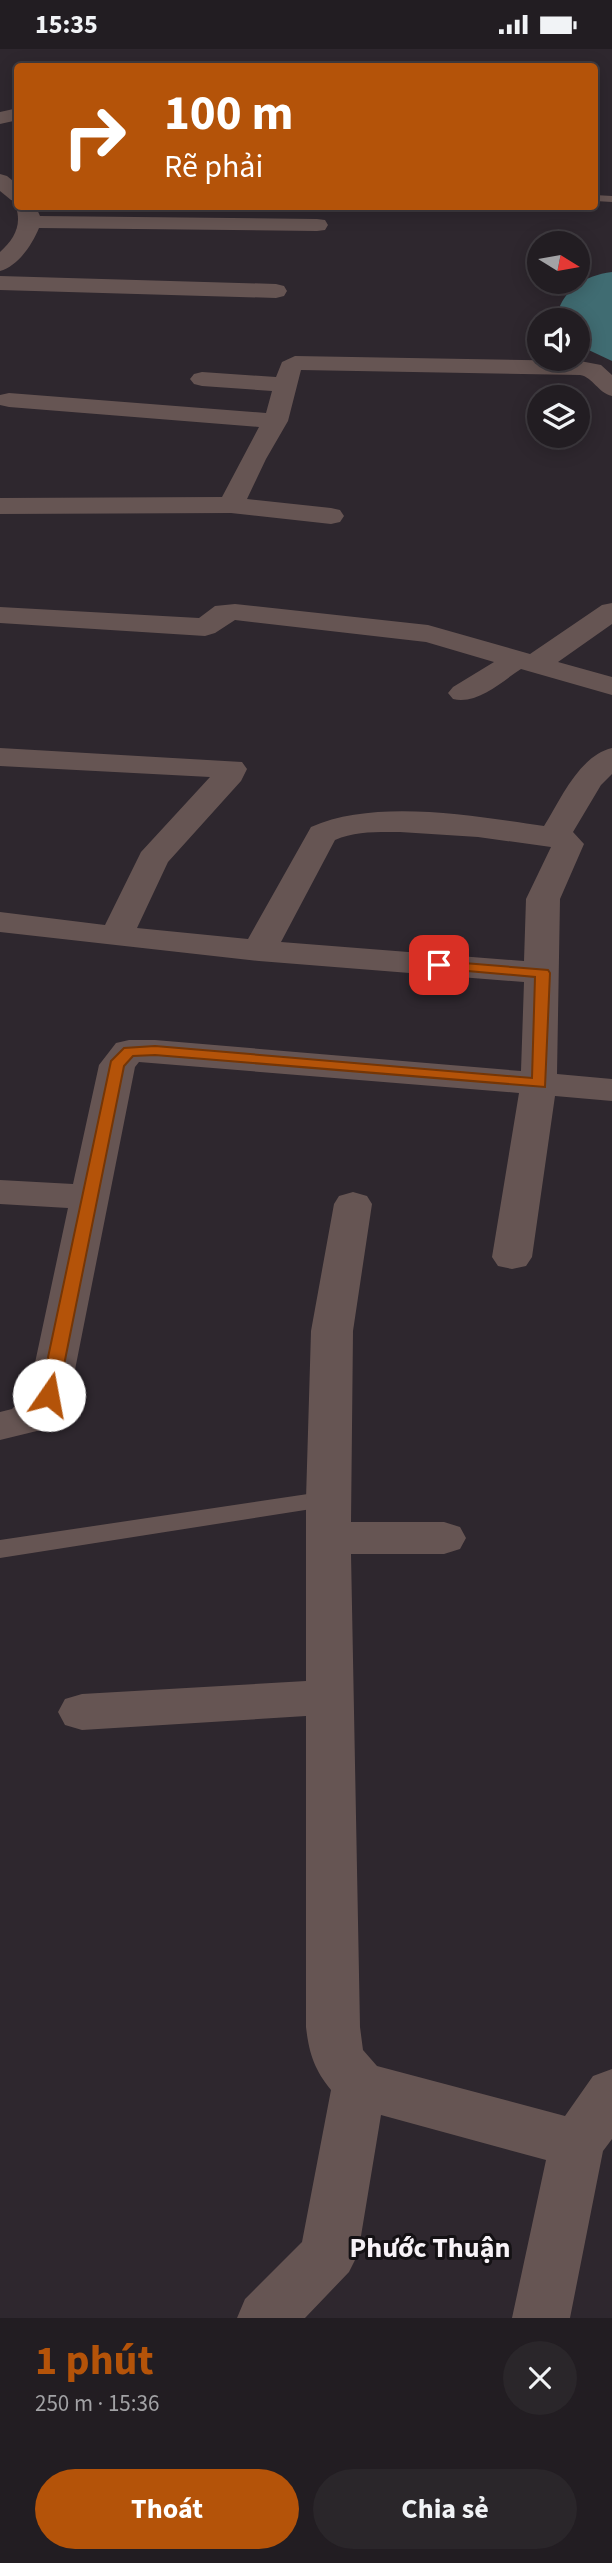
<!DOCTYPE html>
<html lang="vi">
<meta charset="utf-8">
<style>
:root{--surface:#221d22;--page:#2a262a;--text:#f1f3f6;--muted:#a2a2a5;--line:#3f3b40;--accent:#b45309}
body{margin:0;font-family:"Source Sans 3",sans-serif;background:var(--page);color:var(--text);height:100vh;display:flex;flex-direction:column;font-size:26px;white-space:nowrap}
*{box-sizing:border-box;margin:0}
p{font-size:23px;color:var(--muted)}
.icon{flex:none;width:38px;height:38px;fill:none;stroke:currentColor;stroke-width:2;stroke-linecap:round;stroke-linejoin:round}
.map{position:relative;height:2269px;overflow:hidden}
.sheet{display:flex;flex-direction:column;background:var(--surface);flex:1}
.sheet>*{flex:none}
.banner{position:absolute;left:14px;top:14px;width:584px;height:147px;border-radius:7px;box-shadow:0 4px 18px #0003,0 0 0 2px var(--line);background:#b45309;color:#fff;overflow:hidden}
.needle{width:46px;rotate:101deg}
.controls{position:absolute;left:527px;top:182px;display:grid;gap:14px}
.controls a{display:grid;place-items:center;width:63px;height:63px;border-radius:50%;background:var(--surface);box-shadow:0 4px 18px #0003,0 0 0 2px var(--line);font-size:35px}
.pin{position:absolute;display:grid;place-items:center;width:60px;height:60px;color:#fff;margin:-30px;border-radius:14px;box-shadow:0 4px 10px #0006}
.me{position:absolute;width:77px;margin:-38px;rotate:12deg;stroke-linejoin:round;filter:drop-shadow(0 0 5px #0008)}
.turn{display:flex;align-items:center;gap:24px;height:147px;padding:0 35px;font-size:32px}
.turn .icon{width:91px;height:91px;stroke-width:2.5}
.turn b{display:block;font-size:49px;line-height:60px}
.round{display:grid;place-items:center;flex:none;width:74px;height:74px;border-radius:37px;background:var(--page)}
.summary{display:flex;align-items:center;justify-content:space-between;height:119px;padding:0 35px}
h1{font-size:42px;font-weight:700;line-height:52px;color:var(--accent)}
.button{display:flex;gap:14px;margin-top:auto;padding:14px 35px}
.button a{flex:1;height:80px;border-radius:42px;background:var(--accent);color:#fff;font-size:28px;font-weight:700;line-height:80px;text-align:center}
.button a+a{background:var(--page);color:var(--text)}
.status{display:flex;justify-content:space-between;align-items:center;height:49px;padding:0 35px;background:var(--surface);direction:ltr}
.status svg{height:19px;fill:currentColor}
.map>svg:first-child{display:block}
.water{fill:#406c72}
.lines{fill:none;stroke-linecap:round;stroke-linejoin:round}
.lane{fill:#665553;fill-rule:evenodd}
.street{fill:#665553;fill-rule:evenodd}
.route{fill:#b45309;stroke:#753606;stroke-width:2}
.labels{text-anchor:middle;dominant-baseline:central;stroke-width:6;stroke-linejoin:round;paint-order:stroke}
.near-quarter-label{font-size:28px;font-weight:bold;fill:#f7f2f7;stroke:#141114}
</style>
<div class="status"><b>15:35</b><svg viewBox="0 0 49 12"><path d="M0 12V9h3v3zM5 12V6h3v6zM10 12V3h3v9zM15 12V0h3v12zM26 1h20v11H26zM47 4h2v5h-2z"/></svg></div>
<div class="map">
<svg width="612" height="2269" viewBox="0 0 612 2269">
<rect width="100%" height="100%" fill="#2e272e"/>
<path class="water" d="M612,223v89l-34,-16v-25h-22c4,-28 28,-45 56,-48z"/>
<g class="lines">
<g class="lane">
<path d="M595,146l17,1v6l-17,-1z"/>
<path d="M328,1442l9,2 3,6 -3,6 -337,53v-18z"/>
</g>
<g class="street">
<path d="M18,59v12l-18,4v-12z"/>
<path d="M0,125l7,2 11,9v17l-7,-2 -11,-9z"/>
<path d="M18,155v3h18l4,9 277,3 8,1 3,5 -3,5 -8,1 -278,-3c-7,17 -21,38 -39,43v-19c14,-13 22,-26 16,-45z"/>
<path d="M0,227l276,8 8,2 3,5 -3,5 -8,2 -276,-8z"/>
<path d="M295,307l285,5 21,4 11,10v21c-14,-3 -19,-19 -32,-21l-279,-5 -13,51 -22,38 -19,40 84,9 9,2 4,6 -4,6 -9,2 -100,-11 -231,1v-16l222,-1 37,-70 -250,-20 -9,-2v-10l9,-2 257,20 6,-22 -70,-5 -8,-2 -4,-5 4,-5 8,-2 74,5 6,-15z"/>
<path d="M612,554v21l-54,38 54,15v18l-91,-26c-20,13 -44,36 -68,30l-5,-6 5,-6 41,-25 -68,-20 -191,-22 -20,13 -10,3 -205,-13v-16l199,11 16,-12 20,-2 193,21 102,29 72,-49z"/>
<path d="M0,699l242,14 5,7 -6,12 -73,81 -31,66 111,11 63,-112c65,-29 164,-11 233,-1 17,-27 35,-70 68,-78v26l-11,11 -28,47 11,12 -24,55 -3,175 55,5v22l-57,-5 -23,161 -6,9 -14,3 -14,-3 -6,-9 27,-164 -380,-31 -4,5 -65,328 -29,35 -41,10v-28l12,-3 17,-18 39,-183 -68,-4v-24l73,4 26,-119 17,-22 13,-3h26l366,31 3,-89 -265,-21 -259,-29v-20l105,13 36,-73 69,-75 -210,-11zM400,783l78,5 73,10 -25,52 -2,62 -243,-19 54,-102c20,-9 43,-8 65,-8z"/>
<path d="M353,1143l14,4 5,8 -19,127 -2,191h93l16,5 6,11 -6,11 -16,5h-93l9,473 3,23 14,16 188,50 28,-40 19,-7v70l-9,12 -33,167h-58l34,-158 -165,-45 -23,139 -9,18 -44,46h-68l8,-19 57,-57 29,-152c-17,-21 -22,-37 -25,-63v-311l-224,14 -17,-5 -7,-13 7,-13 17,-5 224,-13v-182l5,-168 23,-127 5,-8z"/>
</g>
</g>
<path class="route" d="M439,912l109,9 2,3 -5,114 -390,-32 -22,1 -9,10 -66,329 -3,4h-12l-3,-4 71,-334 13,-13 31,-2 377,32 3,-101 -101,-9v-6z"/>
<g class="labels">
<g class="near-quarter-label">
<text x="430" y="2199">Phước Thuận</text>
</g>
</g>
</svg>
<div class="controls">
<a><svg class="needle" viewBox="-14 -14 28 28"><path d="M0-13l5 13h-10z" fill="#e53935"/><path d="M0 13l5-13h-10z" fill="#a2a2a5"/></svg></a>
<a><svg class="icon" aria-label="sound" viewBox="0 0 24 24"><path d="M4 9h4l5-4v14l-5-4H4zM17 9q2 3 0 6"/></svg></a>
<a><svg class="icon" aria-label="layers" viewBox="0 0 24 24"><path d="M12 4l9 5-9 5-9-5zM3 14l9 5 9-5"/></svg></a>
</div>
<div class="pin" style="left:439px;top:916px;background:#d93025"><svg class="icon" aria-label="arrive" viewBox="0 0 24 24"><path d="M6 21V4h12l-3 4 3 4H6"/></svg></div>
<svg class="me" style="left:49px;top:1346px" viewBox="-20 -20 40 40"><circle r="19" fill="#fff"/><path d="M0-13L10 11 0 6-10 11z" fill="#b45309"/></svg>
<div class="banner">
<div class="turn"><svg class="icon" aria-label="right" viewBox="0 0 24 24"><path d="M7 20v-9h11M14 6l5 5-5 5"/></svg><div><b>100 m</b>Rẽ phải</div></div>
</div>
</div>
<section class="sheet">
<div class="summary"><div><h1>1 phút</h1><p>250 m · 15:36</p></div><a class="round"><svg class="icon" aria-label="close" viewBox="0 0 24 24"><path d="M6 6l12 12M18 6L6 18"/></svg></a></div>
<div class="button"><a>Thoát</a><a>Chia sẻ</a></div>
</section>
